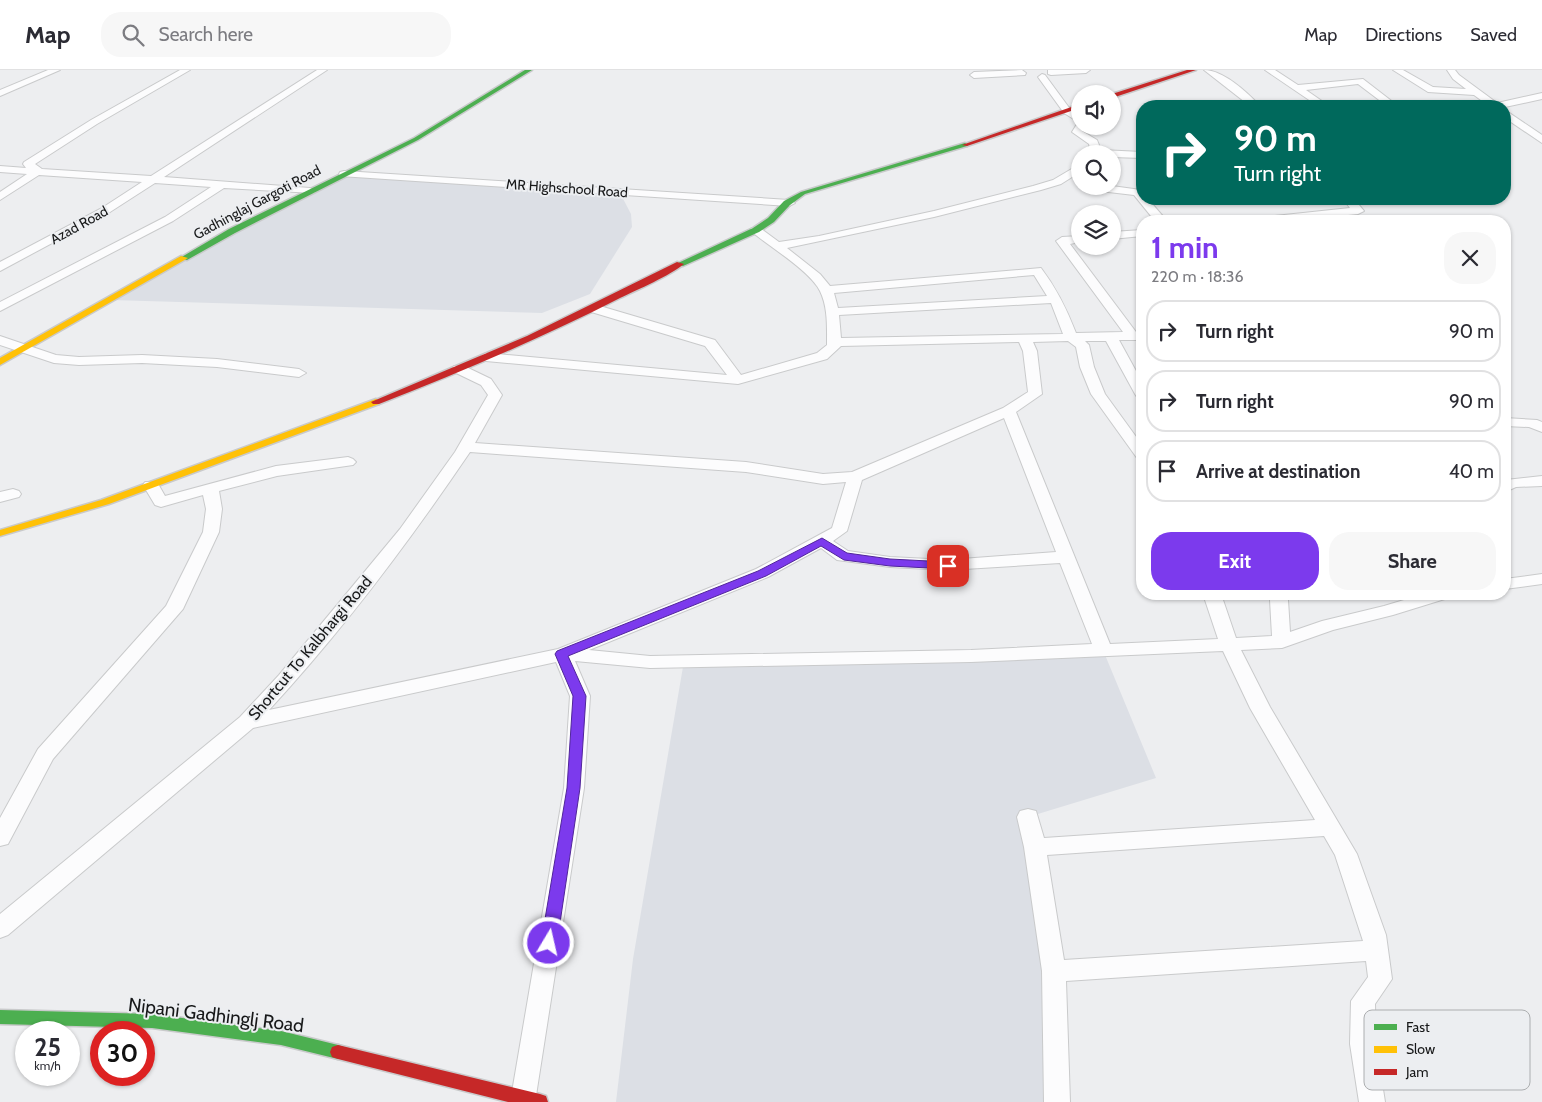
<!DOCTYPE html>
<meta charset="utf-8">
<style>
:root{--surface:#fff;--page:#f7f7f7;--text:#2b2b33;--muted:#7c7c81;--line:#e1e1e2;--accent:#7c3aed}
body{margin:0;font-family:Cabin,sans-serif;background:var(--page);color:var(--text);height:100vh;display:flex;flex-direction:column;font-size:19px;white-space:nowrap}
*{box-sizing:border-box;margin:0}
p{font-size:16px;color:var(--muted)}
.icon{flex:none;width:28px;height:28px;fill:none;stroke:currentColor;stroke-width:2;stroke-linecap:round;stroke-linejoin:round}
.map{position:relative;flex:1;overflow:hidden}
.sheet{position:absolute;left:1136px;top:145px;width:375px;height:385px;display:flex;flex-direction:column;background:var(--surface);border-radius:20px;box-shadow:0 1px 4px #0004}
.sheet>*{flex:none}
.top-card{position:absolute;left:1136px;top:30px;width:375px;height:105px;border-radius:20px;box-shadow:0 1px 4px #0004;background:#00695c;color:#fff;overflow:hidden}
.tools{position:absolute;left:1071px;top:15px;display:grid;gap:10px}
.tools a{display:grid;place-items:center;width:50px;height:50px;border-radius:50%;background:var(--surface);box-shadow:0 1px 4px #0004;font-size:25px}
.speed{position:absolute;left:15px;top:951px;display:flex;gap:10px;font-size:25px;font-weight:700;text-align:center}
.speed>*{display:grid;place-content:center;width:65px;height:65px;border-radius:50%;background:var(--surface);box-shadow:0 1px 4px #0004;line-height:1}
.speed small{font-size:12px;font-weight:400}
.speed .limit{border:8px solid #d22;background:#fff;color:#111}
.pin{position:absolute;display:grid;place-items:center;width:42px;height:42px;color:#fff;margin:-21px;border-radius:10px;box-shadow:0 2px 8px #0006}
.me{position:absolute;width:55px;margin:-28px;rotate:9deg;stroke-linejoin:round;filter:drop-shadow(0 0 4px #0008)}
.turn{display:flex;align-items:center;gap:18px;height:105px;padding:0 15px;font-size:22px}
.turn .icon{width:65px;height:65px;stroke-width:2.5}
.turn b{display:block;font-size:35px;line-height:42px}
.round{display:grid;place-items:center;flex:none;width:52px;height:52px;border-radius:20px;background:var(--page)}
.head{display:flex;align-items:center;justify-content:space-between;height:85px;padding:0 15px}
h1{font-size:30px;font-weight:700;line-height:38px;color:var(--accent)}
.button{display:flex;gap:10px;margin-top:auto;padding:10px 15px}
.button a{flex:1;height:58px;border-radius:20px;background:var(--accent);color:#fff;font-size:20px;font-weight:700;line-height:58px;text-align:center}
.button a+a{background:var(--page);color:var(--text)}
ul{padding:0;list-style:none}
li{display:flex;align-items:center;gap:15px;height:62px;margin:0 10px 8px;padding:0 5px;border:2px solid var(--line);border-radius:20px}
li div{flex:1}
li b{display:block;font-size:19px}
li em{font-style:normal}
header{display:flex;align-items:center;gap:30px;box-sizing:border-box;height:70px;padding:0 25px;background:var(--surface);border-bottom:1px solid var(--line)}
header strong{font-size:24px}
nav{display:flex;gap:28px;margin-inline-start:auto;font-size:18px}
.search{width:350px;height:45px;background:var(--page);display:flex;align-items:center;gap:12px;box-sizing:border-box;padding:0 18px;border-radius:20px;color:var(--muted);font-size:19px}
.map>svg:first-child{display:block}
.built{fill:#dcdfe5}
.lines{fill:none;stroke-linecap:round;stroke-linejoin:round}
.street-casing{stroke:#c9cacb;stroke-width:2}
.fast-casing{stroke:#c9cacb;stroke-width:3}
.slow-casing{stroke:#c9cacb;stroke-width:3}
.jam-casing{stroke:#c9cacb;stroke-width:3}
.street{fill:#fcfcfd;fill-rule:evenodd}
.fast{fill:#4caf50;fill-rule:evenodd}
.slow{fill:#ffc107;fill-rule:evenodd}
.jam{fill:#c62828;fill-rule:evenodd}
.route{fill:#7c3aed;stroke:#51269a}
.labels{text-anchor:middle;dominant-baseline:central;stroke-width:4;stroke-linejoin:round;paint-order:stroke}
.far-street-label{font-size:14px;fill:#171819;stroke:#eceef1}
.street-label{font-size:16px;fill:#171819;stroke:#eceef1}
.near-street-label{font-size:19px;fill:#171819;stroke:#eceef1}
.key{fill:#eceef1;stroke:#acaeb0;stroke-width:1}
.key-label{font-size:14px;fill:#171819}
</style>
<header>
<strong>Map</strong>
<div class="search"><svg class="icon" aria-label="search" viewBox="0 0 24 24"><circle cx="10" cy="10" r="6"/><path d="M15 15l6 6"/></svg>Search here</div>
<nav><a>Map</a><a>Directions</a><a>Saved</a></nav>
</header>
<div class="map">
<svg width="1542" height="1032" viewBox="0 0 1542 1032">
<rect width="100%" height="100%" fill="#edeef0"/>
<g class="built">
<path d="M344,104l275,17 12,23 1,13 -42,67 -48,19 -431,-13z"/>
<path d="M1103,580l53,128 -128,39 29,285h-441l17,-143 51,-298z"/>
</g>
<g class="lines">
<defs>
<g id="street">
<path d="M48,0h12l-60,26v-6z"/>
<path d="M180,0h10l-93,54 -62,40 7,5 109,7 166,-106h10l-163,107 146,11 5,3 -1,2 -90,-5 -51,33 -173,90v-9l165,-85 46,-30 -56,-4 -45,29 -110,59v-9l102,-54 40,-26 -103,-7 -39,25v-8l27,-18 -27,-2v-6l26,2 -3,-4 1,-2 67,-42z"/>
<path d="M1022,0l4,3 -1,2 -51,3 -4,-3 4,-3z"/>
<path d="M1048,0h42l-4,3 -35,2 -3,-1z"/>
<path d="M1204,0c19,0 43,22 56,36h-10z"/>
<path d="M1265,0h10l23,15 65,-6 35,27h-11l-29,-22 -52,6 23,16h-11z"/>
<path d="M1393,0h10l30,17 33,2 -13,-10 -6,-9h8l4,5 38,28 45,-10v6l-37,8 -16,-1 -15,-11 -46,-3z"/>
<path d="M1042,4l3,1 25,34 10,4v10l-16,-10 -26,-36z"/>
<path d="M1505,40l37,25v8l-37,-25z"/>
<path d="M1080,53v3h5l-3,5 15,9 4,10 41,2v6l-30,-1v-3h-21l-2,-10 -17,-12 5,-8z"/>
<path d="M1080,94v8l-19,12 -20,6 -107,27 -147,31 33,26 10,12 211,-18c16,21 26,42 35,65l47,-1 -67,-91 6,-4 18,-1v6l-10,2 66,88h6v8h-23l23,42v16l-5,-1 -2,-3 -29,-53h-21l4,4 5,22 11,27 37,51v14l-5,-1 -46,-64 -11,-27 -4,-20 -8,-6 -35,1 4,9 5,43 -26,18 94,232 108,-5 -15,-45h18l15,44 36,-2 -2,-36 -4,-6h18l4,6 2,32 32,-11 62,-15 40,-12h27l-3,4 -55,17 -60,15 -51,18 -41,2 29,57 87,147 29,81 6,44 -17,25 1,40 9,58h-26l-9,-58 1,-43 17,-24 -2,-16 -300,20 4,121h-26l-2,-131 -18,-124 -7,-30 3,-6 8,-2 8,2 8,27 271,-18 -65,-112 -27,-57 -252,11 -321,6 -75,-7 15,35 -6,92 -49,314h-22l-2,-4 53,-310 6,-92 -14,-34 -303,66 -245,207 -8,3v-24l240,-197 39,-42 121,-146 55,-77 33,-57 -7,-10 -27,-13 -2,-3 2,-3h10l27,13 11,16 -27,48 271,19 77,12 29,-2 151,-64 25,-16 -5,-41 -4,-9 -178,4 -14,13 -89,25 -252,-23 -7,-4 7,-4 241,22 -22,-29 -117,-35 -1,-3 6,-4 122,36 26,35 76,-22 10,-8c0,-18 1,-38 -7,-54 -9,-19 -51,-45 -68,-59l-2,-2 2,-2h8l19,14 40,-6 115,-25 99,-25 20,-6zM1034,205l13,21 -209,12 -4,-15zM1051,233l12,31 -222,4 -2,-23zM1004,348l52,134 -108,8 -58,-3 -42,-6 -15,-10 14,-10 15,-51zM470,382l276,20 77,12 23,-2 -14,46 -76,41 -198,80 -289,61c74,-80 140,-168 201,-258zM821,478l16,12 53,7 58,3 112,-7 32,81 -121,6 -321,6 -61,-6 179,-73zM1324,766l11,19 28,86 -299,19 -17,-105z"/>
<path d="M344,101l445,29 6,3 -6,3 -449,-30 -1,-2 1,-2z"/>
<path d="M1080,114v2h32l29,4 1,9h6l19,22h-12l-21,-26 -51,-6 -5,-3z"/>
<path d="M1343,129h11l10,12 -6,3 -69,7h-38l6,-3 93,-10z"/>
<path d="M1142,160v6l-30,3v-7z"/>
<path d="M0,266l56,19 23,2 63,-2 75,4 82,10 7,4 -7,4 -82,-10 -75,-4 -63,2 -25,-2 -54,-18z"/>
<path d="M1505,348l32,2 5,2v10l-13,-5 -24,-1z"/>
<path d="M348,387l5,2 3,3 -3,3 -76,11 -58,15 3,18 -3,23 -36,77 -130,150 -45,85 -8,2v-28l38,-69 128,-143 37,-74 3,-23 -3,-14 -42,12 -6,-2 -12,-20 2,-3h12l8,14 111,-30z"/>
<path d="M1542,406v10l-26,1 -11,5 1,-12z"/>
<path d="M13,419l6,2 2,3 -2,3 -19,5v-10z"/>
<path d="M1542,504v10l-37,5v-10z"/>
</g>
<g id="fast">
<path d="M525,0h7l-114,70 -183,93 -48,27 -7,-2 49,-29 185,-91z"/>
<path d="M965,73l3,2 -1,1 -162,48 -15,11 -16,17 -15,10 -76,34 -7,-2 77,-36 15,-10 16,-17 17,-9z"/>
<path d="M0,940l152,4 129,17 57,14 6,2 2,5 -2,5 -6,2 -57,-14 -129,-17 -152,-4z"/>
</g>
<g id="slow">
<path d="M181,186l7,2 -188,107v-7z"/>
<path d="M376,329l5,3 -2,2 -270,100 -109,32v-6l101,-30z"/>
</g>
<g id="jam">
<path d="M1187,0h9l-84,28v-4z"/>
<path d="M1080,34v4l-113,38 -5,-1z"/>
<path d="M677,192l7,2c-13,11 -47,26 -64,34 -78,40 -159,74 -241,106h-6l-2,-2 156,-66z"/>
<path d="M338,975l202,49 6,2 2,6h-40l-170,-43 -6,-2 -2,-5 2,-5z"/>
</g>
</defs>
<use href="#street" class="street-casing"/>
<use href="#fast" class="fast-casing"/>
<use href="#slow" class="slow-casing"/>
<use href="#jam" class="jam-casing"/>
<use href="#street" class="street"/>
<use href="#fast" class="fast"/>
<use href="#slow" class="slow"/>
<use href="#jam" class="jam"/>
</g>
<path class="route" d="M822,468l25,15 43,6 58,3 6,4 -6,3 -58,-3 -46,-6 -23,-14 -55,30 -198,80 18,40 -6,92 -23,155 -3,5 -5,2 -6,-2 -2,-5 26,-155 6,-92 -18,-42 2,-3 201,-80z"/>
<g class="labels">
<g class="far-street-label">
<text transform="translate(567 118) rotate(4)">MR Highschool Road</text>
<text transform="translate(257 132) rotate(-28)">Gadhinglaj Gargoti Road</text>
<text transform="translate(79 155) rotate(-29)">Azad Road</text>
</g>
<g class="street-label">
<text transform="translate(310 578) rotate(-50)">Shortcut To Kalbhargi Road</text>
</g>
<g class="near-street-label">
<text transform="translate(216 945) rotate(7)">Nipani Gadhinglj Road</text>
</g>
</g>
<rect x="1364" y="940" width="166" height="80" rx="8" class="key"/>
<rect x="1374" y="954" width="23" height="6" fill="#4caf50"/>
<rect x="1374" y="976" width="23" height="7" fill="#ffc107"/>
<rect x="1374" y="999" width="23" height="6" fill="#c62828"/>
<g class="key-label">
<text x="1406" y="962">Fast</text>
<text x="1406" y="984">Slow</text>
<text x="1406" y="1007">Jam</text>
</g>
</svg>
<div class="tools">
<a><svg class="icon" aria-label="sound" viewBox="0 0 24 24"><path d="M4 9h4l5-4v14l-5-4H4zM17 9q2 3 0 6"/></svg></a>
<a><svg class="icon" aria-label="search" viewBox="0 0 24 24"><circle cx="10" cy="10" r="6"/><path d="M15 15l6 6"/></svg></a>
<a><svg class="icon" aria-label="layers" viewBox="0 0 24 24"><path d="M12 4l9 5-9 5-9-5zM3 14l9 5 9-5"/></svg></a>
</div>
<div class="speed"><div>25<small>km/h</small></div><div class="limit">30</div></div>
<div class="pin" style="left:948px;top:496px;background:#d93025"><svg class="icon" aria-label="arrive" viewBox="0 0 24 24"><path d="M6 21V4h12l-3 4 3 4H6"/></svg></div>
<svg class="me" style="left:549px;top:873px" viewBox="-20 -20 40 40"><circle r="17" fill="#7c3aed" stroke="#fff" stroke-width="3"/><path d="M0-11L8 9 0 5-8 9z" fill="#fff"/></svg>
<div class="top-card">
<div class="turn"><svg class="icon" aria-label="right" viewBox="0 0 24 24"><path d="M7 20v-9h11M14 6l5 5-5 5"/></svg><div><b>90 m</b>Turn right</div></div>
</div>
<section class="sheet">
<div class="head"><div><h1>1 min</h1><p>220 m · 18:36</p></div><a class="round"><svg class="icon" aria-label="close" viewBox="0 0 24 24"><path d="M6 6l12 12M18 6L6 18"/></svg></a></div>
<ul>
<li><svg class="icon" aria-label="right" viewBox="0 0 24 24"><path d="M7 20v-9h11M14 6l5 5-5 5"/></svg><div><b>Turn right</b></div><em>90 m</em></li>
<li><svg class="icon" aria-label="right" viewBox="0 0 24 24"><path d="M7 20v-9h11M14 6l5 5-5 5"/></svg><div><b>Turn right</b></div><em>90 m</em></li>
<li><svg class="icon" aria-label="arrive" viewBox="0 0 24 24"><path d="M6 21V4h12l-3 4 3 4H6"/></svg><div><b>Arrive at destination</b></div><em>40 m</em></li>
</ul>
<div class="button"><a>Exit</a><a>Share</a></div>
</section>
</div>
